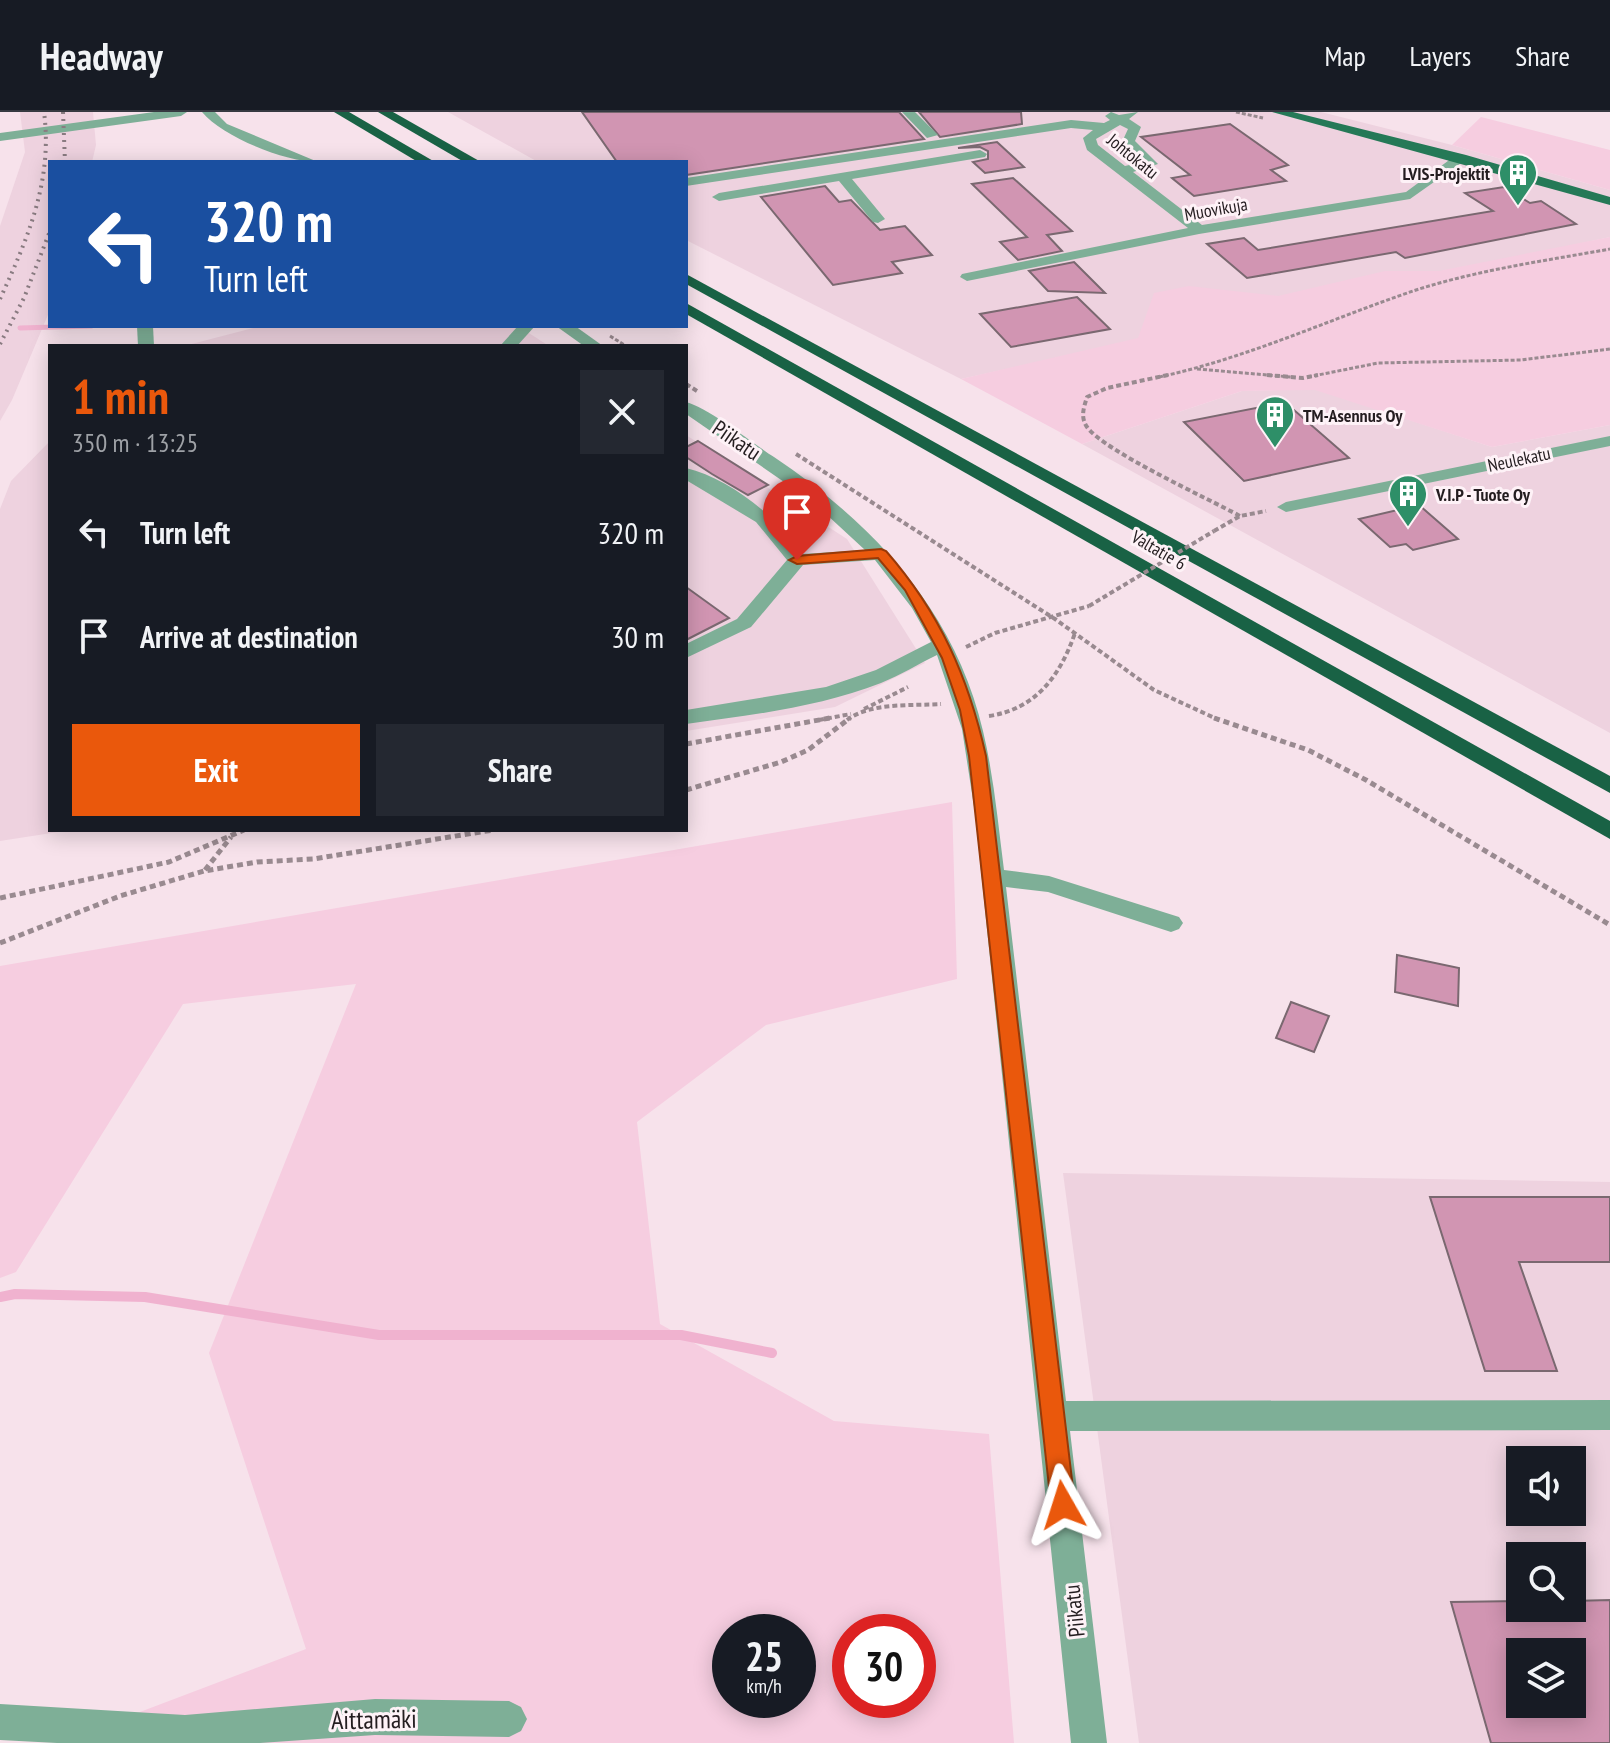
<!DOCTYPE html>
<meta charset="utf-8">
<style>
:root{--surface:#171b24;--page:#242831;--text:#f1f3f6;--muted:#9ea1a6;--line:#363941;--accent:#ea580c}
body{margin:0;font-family:"PT Sans Narrow",sans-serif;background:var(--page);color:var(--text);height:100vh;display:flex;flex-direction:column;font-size:30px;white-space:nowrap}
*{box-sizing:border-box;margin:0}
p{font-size:26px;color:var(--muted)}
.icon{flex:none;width:44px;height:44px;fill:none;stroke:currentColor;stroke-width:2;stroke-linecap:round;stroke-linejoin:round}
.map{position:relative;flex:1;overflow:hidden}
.panel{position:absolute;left:48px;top:232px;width:640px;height:488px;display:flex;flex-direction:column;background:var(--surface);border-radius:0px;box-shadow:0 4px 20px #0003}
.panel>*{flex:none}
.hud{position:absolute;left:48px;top:48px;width:640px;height:168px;border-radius:0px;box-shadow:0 4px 20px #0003;background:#1a4fa0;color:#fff;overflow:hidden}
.controls{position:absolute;left:1506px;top:1334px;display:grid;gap:16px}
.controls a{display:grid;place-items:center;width:80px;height:80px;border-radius:0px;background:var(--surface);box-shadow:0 4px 20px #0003;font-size:40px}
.speed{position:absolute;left:712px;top:1502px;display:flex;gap:16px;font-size:40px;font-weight:700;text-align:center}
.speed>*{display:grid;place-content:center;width:104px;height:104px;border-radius:50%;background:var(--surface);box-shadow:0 4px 20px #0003;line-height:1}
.speed small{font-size:20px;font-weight:400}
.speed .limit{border:12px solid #d22;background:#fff;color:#111}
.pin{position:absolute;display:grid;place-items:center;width:68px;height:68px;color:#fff;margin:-82px -34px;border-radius:50% 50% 50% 0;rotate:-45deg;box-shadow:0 0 8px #0007}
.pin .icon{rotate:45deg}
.me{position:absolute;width:88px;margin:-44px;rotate:354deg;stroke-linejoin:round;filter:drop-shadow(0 0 6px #0008)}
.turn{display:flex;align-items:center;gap:28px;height:168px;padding:0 24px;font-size:36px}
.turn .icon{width:104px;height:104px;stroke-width:2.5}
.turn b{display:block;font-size:56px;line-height:68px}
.round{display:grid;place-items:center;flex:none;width:84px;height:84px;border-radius:0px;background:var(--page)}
.overview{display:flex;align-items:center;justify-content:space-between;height:136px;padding:0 24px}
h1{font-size:48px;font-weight:600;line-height:60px;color:var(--accent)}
.primary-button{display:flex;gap:16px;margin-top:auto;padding:16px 24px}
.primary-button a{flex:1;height:92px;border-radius:0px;background:var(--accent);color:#fff;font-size:32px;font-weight:600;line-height:92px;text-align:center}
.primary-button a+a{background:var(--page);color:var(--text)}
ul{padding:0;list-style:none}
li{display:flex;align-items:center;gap:24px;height:104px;padding:0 24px}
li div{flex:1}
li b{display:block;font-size:30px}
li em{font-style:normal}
header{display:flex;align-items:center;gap:48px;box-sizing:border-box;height:112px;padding:0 40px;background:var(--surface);border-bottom:2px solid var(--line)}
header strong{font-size:38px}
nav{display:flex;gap:44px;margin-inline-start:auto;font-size:28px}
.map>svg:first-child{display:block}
.built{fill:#eed2df;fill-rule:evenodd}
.green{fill:#f6cde0;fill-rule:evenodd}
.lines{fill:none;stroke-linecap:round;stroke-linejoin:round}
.stream-far1{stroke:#f0b2cf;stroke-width:5}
.stream{stroke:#f0b2cf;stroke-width:10}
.building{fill:#d195b2;stroke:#7a6870;stroke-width:2;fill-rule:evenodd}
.path-far2{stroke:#998a90;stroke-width:3;stroke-dasharray:4 2;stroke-linecap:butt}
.path-far1{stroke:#998a90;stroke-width:4;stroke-dasharray:5 3;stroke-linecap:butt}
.path{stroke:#998a90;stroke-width:5;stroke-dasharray:6 4;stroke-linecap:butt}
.minor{fill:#7eaf97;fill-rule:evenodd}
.major{fill:#257957;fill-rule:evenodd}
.highway{fill:#196245;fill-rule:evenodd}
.rail{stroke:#897b81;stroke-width:4;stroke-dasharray:2 5;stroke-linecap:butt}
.path-bridge{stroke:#998a90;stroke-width:4;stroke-dasharray:5 3;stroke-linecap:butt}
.route{fill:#ea580c;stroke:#983908;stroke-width:2}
.labels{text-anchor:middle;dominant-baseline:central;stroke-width:6;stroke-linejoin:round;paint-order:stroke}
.far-street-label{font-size:18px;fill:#241d20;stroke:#fef2f7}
.far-poi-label{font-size:18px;font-weight:bold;fill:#241d20;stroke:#fef2f7;text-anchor:start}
.street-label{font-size:22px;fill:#241d20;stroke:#fef2f7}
.near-street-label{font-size:26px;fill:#241d20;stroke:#fef2f7}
</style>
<header>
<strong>Headway</strong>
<nav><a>Map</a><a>Layers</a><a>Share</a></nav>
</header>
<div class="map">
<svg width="1610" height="1631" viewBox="0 0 1610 1631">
<rect width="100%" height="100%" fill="#f7e2eb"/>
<g class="built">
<path d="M20,0h73l3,33 -4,17h-42v148l-38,90 -12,21v-195l25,-74z"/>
<path d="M448,0h873l131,33 158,45v47l-649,142 -275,-139v-78h-148z"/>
<path d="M261,214h257l31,20h-365z"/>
<path d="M1315,277l177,58 118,-22v308l-528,-289 160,-53z"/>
<path d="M686,323l161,104 78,124 -90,44 -149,24z"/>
<path d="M50,329v389h21l-71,11v-332l11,-28z"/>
<path d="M1063,1061l547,9v561h-471zM1520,1348h52v52h-52zM1520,1444h52v52h-52zM1520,1540h52v52h-52z"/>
</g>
<g class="green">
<path d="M1481,5l129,33v40l-158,-45z"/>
<path d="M1610,125v188l-118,22 -177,-57 -73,1 -160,53 -121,-65 177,-41 16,-45 35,-7 89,10 107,-25h54z"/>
<path d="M952,690l5,177 -191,46 -129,97 23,202 174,97 155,13 25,309h-947l-1,-3 240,-91 -97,-296 147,-369 -173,20 -167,268 -16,6v-312zM730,1520h68v68h-68zM850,1520h68v68h-68z"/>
</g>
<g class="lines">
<path class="stream-far1" d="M20,216l71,-2"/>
<path class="stream" d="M0,1185l15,-3 130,3 234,38h302l91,18"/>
</g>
<g class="building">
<path d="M582,0h317l25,27 -238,36v-13h-69z"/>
<path d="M919,0h102l1,12 -82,13z"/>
<path d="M1230,12l58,41 -17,5 15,11 -92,15 -22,-18 18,-3 -49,-38z"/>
<path d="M997,30l27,25 -39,6 -12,-11 15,-3v-8l-8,-4 -22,1z"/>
<path d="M1013,66l59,53 -25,4 15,16 -44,9 -18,-18 27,-5 -55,-53z"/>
<path d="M825,74l14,16 12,-2 29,30 25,-4 27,29 -40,7 10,11 -69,12 -72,-88z"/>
<path d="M1504,75l26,16 11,-2 35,23 -171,34 -9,-6 -149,26 -40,-34 37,-6 14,12 235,-39 -28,-18z"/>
<path d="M1074,150l31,31 -57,-2 -19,-20z"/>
<path d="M1077,185l33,32 -99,18 -31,-33z"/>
<path d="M1266,294l9,8 19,-4 55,48 -105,23 -60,-59z"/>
<path d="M698,329l70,44 -20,10 -36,-21 -26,-17v-10z"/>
<path d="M1419,393l39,34 -45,11 -7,-6 -16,3 -31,-28z"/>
<path d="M686,475l43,31 -43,22z"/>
<path d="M1397,843l62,13 -1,38 -63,-14z"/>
<path d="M1291,890l38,14 -15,36 -38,-14z"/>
<path d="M1430,1085h180v65h-91l38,109h-72z"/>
<path d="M1610,1488v143h-119l-40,-141 69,-1v7h52v-7zM1520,1540h52v52h-52z"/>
</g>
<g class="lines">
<g class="path-far2">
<path d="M1236,0l27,6"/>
<path d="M610,224l16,10"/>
<path d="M1197,257l94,8"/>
<path d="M1159,265c88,-19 169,-57 254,-86 64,-21 131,-30 197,-42"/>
<path d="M1308,265l70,-14 143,-3 89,-11"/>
</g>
<g class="path-far1">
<path d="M1168,263l-61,13 -20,9c-3,10 -7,20 0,30 17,24 122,72 153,89"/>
<path d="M1267,263l36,3 15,-3"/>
<path d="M686,272l11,7"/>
<path d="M796,342l259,165 99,71 65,30"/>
<path d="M1214,419l26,-15 26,-5"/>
<path d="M966,535l29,-14 94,-27"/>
<path d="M864,597l44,-22"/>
<path d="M989,604c47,-7 71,-40 86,-83"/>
<path d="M819,608l32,-6"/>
<path d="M847,608c24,-18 65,-14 94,-16"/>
</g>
<g class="path">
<path d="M1214,606l94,32 58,30 244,145"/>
<path d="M686,632l144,-26"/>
<path d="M686,678l95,-28 27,-12 42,-32"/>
<path d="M205,758l26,-33"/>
<path d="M0,786l169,-36 75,-32"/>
<path d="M0,831l120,-47 84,-25 53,-9 56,-3 180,-29"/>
</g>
<g class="minor">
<path d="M154,0h33l-6,4 -181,25v-8z"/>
<path d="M202,0h13l12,12 91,38c-33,0 -95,-25 -116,-50z"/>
<path d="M902,0h13l23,23 -11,3z"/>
<path d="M1111,0l8,3 19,-3 -9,7 12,8 -6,14 23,23 -25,8 69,53 204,-33 50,-37 12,3 -58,41 -211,35 -232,47 -7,-4 2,-3 226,-46 -101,-78 -4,-12 10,-8 -22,-2 -385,58v-8l385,-58 33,3 6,-3 -5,-4zM1120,13l8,4 -6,13 20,20 -17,4 -27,-21 -2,-6z"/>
<path d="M980,38l7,4 -2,3 -133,22 33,40 -7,4 -5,-1 -34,-41 -120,20 -7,-4 7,-4z"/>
<path d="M137,214h16l1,20h-16z"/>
<path d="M518,214h17l-18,20h-17z"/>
<path d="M556,214h19l28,20h-19z"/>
<path d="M686,290c23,6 66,41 88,55 100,67 181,154 209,274 11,46 15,93 21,139l45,6 130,41 4,6 -4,6 -8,3 -123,-40 -42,-5 60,514 544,-1v30l-540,1 37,312h-36l-96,-930 -13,-84 -25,-74c-19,9 -36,20 -56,28 -62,24 -129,32 -195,41v-14l140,-23 50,-17 55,-28 -19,-34 -37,-48 -72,5 -52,62 -65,31v-14l51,-25 50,-59 -31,-38 -70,-42v-12c43,10 93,50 116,86l63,-4 -52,-48 -127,-88z"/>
<path d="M1610,324v10l-324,66 -9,-5 9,-5z"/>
<path d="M375,1587l134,2 12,6 6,12 -6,12 -12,6 -134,-2 -115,8h-203l-57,-3v-36l185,11z"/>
</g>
<path class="major" d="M1272,0h21l173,43 144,42v8z"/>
<g class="highway">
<path d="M334,0h15l86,50h-17z"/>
<path d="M378,0h15l88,50h-17z"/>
<path d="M686,162l924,502v17l-924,-509z"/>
<path d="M686,191l924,518v18l-924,-525z"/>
</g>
<g class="rail">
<path d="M63,0l2,50"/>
<path d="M0,187c28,-61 53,-119 44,-187"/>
<path d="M0,232l24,-46 26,-67"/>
</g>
<path class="path-bridge" d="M1089,494l125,-75"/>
</g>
<path class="route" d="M881,437l5,2c54,62 82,125 100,205l89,749 -4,9 -8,3 -9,-3 -3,-9 -82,-749 -9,-46 -18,-52 -37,-68 -27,-32 -81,6 -8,-4 8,-4z"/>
<defs>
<symbol id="building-pin" viewBox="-11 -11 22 30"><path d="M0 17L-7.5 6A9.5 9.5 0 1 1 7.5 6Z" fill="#2e8f68" stroke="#fef2f7"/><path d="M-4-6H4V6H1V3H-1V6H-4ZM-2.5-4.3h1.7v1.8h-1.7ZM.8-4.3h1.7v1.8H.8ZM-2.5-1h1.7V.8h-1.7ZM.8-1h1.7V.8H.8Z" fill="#fff"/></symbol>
</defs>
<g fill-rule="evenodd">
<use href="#building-pin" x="1496" y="39" width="44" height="60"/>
<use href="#building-pin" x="1253" y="281" width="44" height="60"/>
<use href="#building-pin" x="1386" y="360" width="44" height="60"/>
</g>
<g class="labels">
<g class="far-street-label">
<text transform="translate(1133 44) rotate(39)">Johtokatu</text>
<text transform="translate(1216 97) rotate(-10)">Muovikuja</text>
<text transform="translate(1519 347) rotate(-12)">Neulekatu</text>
<text transform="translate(1159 438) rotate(30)">Valtatie 6</text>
</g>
<g class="far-poi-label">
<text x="1490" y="61" text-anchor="end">LVIS-Projektit</text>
<text x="1303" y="303">TM-Asennus Oy</text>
<text x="1436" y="382">V.I.P - Tuote Oy</text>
</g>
<g class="street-label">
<text transform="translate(737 328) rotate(34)">Piikatu</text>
<text transform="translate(1074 1499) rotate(-96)">Piikatu</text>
</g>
<g class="near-street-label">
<text transform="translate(374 1607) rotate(-1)">Aittamäki</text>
</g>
</g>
</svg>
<div class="controls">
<a><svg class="icon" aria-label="sound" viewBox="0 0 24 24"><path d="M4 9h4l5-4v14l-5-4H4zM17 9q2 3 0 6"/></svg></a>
<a><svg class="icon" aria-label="search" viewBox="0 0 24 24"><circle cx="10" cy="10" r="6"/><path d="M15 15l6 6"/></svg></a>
<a><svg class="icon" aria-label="layers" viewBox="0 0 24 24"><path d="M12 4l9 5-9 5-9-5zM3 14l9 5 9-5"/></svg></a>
</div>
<div class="speed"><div>25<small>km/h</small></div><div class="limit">30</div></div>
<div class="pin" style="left:797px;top:448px;background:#d93025"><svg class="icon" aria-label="arrive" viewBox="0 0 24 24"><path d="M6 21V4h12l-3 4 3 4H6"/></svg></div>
<svg class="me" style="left:1063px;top:1393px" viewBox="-20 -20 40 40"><path d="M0-17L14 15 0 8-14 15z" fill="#ea580c" stroke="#fff" stroke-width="4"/></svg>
<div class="hud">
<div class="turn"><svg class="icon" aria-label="left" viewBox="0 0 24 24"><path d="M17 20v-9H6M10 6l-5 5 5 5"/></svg><div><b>320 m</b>Turn left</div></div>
</div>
<section class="panel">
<div class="overview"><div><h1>1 min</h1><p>350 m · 13:25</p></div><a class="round"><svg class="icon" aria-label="close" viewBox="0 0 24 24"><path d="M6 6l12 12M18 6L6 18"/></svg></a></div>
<ul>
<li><svg class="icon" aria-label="left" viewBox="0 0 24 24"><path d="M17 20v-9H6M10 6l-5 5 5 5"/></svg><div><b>Turn left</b></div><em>320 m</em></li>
<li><svg class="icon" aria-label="arrive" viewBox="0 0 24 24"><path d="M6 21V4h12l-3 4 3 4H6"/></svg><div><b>Arrive at destination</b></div><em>30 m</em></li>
</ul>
<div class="primary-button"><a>Exit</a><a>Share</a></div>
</section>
</div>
